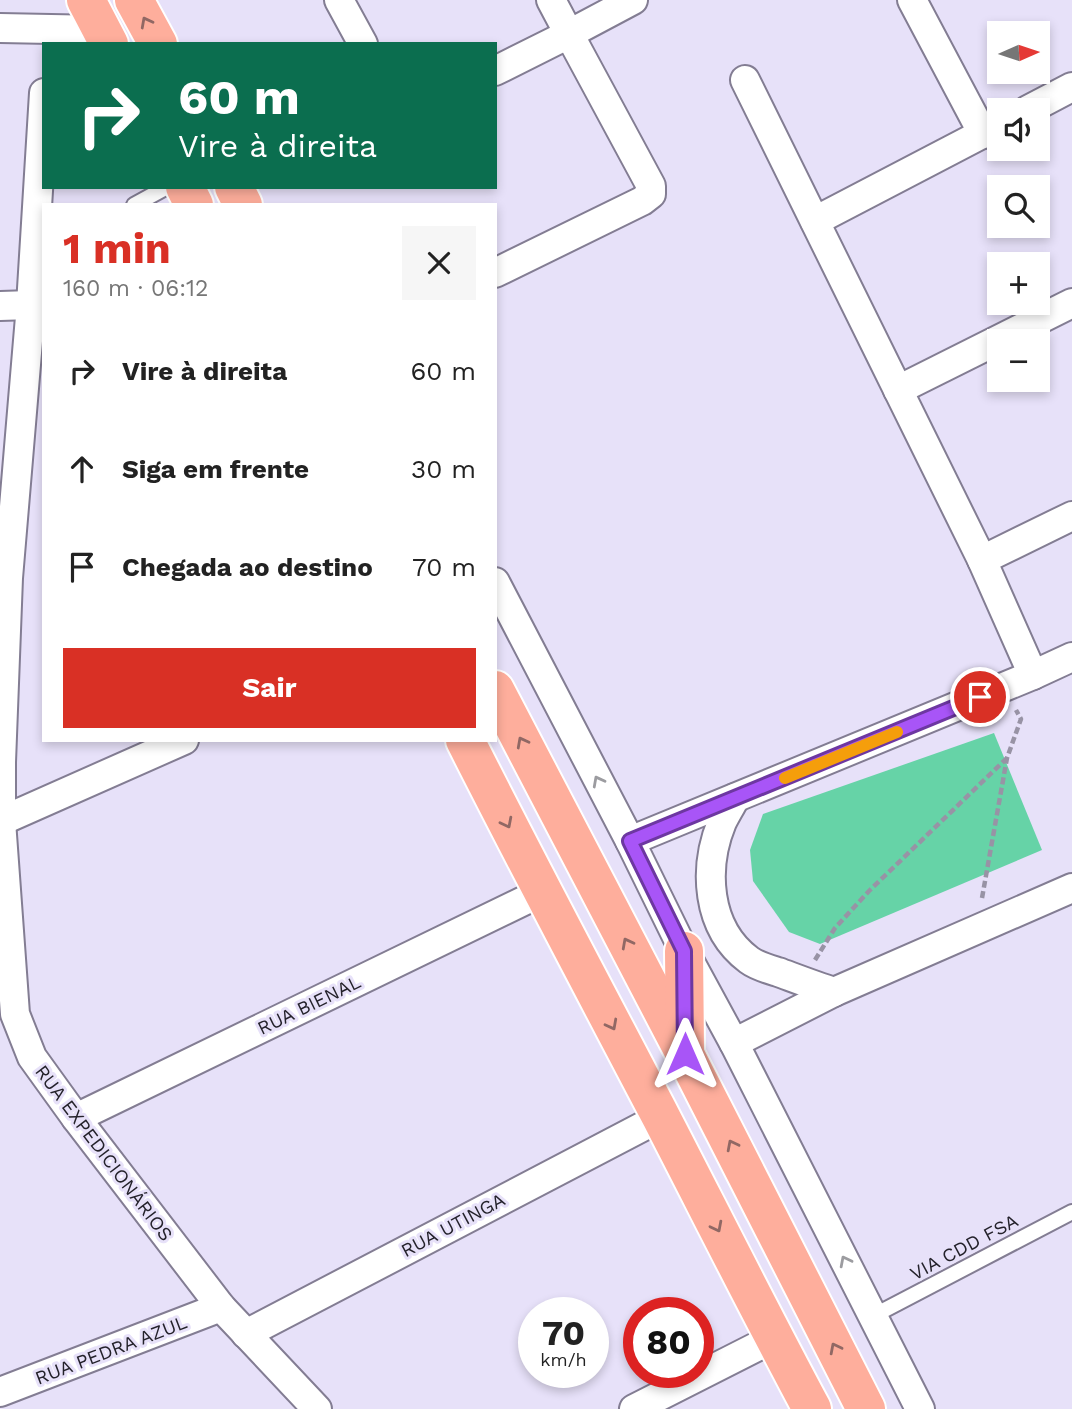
<!DOCTYPE html>
<html lang="pt">
<meta charset="utf-8">
<style>
:root{--surface:#fff;--page:#f6f6f6;--text:#222;--muted:#767676;--accent:#d93025}
body{margin:0;font-family:"Work Sans",sans-serif;background:var(--page);color:var(--text);height:100vh;display:flex;flex-direction:column;font-size:26px;white-space:nowrap}
*{box-sizing:border-box;margin:0}
p{font-size:23px;color:var(--muted)}
.icon{flex:none;width:38px;height:38px;fill:none;stroke:currentColor;stroke-width:2;stroke-linecap:round;stroke-linejoin:round}
.map{position:relative;flex:1;overflow:hidden}
.details{position:absolute;left:42px;top:203px;width:455px;height:539px;display:flex;flex-direction:column;background:var(--surface);border-radius:0px;box-shadow:0 4px 10px #0003}
.details>*{flex:none}
.guide{position:absolute;left:42px;top:42px;width:455px;height:147px;border-radius:0px;box-shadow:0 4px 10px #0003;background:#0b6e4f;color:#fff;overflow:hidden}
.needle{width:46px;rotate:87deg}
.tools{position:absolute;left:987px;top:21px;display:grid;gap:14px}
.tools a{display:grid;place-items:center;width:63px;height:63px;border-radius:0px;background:var(--surface);box-shadow:0 4px 10px #0003;font-size:35px}
.speed{position:absolute;left:518px;top:1297px;display:flex;gap:14px;font-size:35px;font-weight:700;text-align:center}
.speed>*{display:grid;place-content:center;width:91px;height:91px;border-radius:50%;background:var(--surface);box-shadow:0 4px 10px #0003;line-height:1}
.speed small{font-size:18px;font-weight:400}
.speed .limit{border:10px solid #d22;background:#fff;color:#111}
.pin{position:absolute;display:grid;place-items:center;width:60px;height:60px;color:#fff;margin:-30px;border:4px solid #fff;border-radius:50%;box-shadow:0 2px 7px #0007}
.me{position:absolute;width:77px;margin:-38px;rotate:0deg;stroke-linejoin:round;filter:drop-shadow(0 0 5px #0008)}
.turn{display:flex;align-items:center;gap:24px;height:147px;padding:0 21px;font-size:32px}
.turn .icon{width:91px;height:91px;stroke-width:2.5}
.turn b{display:block;font-size:49px;line-height:60px}
.round{display:grid;place-items:center;flex:none;width:74px;height:74px;border-radius:0px;background:var(--page)}
.head{display:flex;align-items:center;justify-content:space-between;height:119px;padding:0 21px}
h1{font-size:42px;font-weight:700;line-height:52px;color:var(--accent)}
.cta{display:flex;gap:14px;margin-top:auto;padding:14px 21px}
.cta a{flex:1;height:80px;border-radius:0px;background:var(--accent);color:#fff;font-size:28px;font-weight:700;line-height:80px;text-align:center}
ul{padding:0;list-style:none}
li{display:flex;align-items:center;gap:21px;height:98px;padding:0 21px}
li div{flex:1}
li b{display:block;font-size:26px}
li em{font-style:normal}
.map>svg:first-child{display:block}
.green{fill:#66d3a7}
.lines{fill:none;stroke-linecap:round;stroke-linejoin:round}
.service-casing{stroke:#837d93;stroke-width:18}
.minor-casing{stroke:#837d93;stroke-width:32}
.trunk-casing{stroke:#fff;stroke-width:42}
.path{stroke:#9893a5;stroke-width:4.5;stroke-dasharray:7 3.5;stroke-linecap:butt}
.service{stroke:#fff;stroke-width:14}
.minor{stroke:#fff;stroke-width:28}
.trunk{stroke:#feae9c;stroke-width:38}
.oneway{stroke:#916864}
.oneway2{stroke:#9c9ca0}
.route-casing{stroke:#6d37a1;stroke-width:18}
.route{stroke:#a855f7;stroke-width:12}
.slow{stroke:#f59e0b;stroke-width:12}
.labels{text-anchor:middle;dominant-baseline:central;stroke-width:6;stroke-linejoin:round;paint-order:stroke}
.street-label{font-size:19px;fill:#24222b;stroke:#e7e1f9}
</style>
<div class="map">
<svg width="1072" height="1409" viewBox="0 0 1072 1409">
<rect width="100%" height="100%" fill="#e7e1f9"/>
<path class="green" d="M994,733l48,117 -222,94 -31,-12 -36,-51 -3,-31 13,-36z"/>
<g class="lines">
<defs>
<g id="service">
<path d="M134,205l33,-18"/>
<path d="M873,1316l199,-104"/>
</g>
<g id="minor">
<path d="M339,0l24,44"/>
<path d="M912,0l71,134"/>
<path d="M0,28l102,2"/>
<path d="M495,71l74,-37 -18,-34"/>
<path d="M745,80l237,480 51,115"/>
<path d="M44,93l-13,212 -23,273 -7,184v59l14,193 17,43 44,61 145,189 96,102"/>
<path d="M1028,110l44,-23"/>
<path d="M815,221l184,-96"/>
<path d="M495,273l147,-72 9,-7v-8l-82,-152 64,-34"/>
<path d="M0,306l31,-1"/>
<path d="M898,390l174,-87"/>
<path d="M982,560l90,-44"/>
<path d="M495,582l135,259 54,110 50,92 186,366"/>
<path d="M735,798c-4,8 -9,16 -13,24 -19,46 -16,106 27,138 8,6 19,9 29,12 19,7 37,14 56,20"/>
<path d="M1,821l183,-81"/>
<path d="M630,841l403,-166 39,-18"/>
<path d="M734,1043l100,-51 238,-104"/>
<path d="M76,1118l466,-226"/>
<path d="M246,1334l415,-217"/>
<path d="M0,1392l221,-85"/>
<path d="M634,1409l140,-71"/>
</g>
<g id="trunk">
<path d="M86,0l23,44"/>
<path d="M134,0l24,44"/>
<path d="M185,187l9,18"/>
<path d="M234,187l9,18"/>
<path d="M495,690l190,364 181,355"/>
<path d="M465,740c64,127 130,251 196,377 50,97 99,195 151,292"/>
<path d="M684,951l1,98"/>
</g>
</defs>
<use href="#service" class="service-casing"/>
<use href="#minor" class="minor-casing"/>
<use href="#trunk" class="trunk-casing"/>
<g class="path">
<path d="M982,898l25,-140 14,-39 -5,-9"/>
<path d="M815,960l20,-32 34,-37 138,-133"/>
</g>
<use href="#service" class="service"/>
<use href="#minor" class="minor"/>
<use href="#trunk" class="trunk"/>
</g>
<defs><path id="oneway-chevron" d="M-2-3.5L2.5 0L-2 3.5" fill="none" stroke-width="1.6" stroke-linecap="round" stroke-linejoin="round" transform="scale(1.75)"/></defs>
<g class="oneway">
<use href="#oneway-chevron" transform="translate(146 22) rotate(-118)"/>
<use href="#oneway-chevron" transform="translate(522 742) rotate(-118)"/>
<use href="#oneway-chevron" transform="translate(507 823) rotate(63)"/>
<use href="#oneway-chevron" transform="translate(627 943) rotate(-118)"/>
<use href="#oneway-chevron" transform="translate(612 1025) rotate(62)"/>
<use href="#oneway-chevron" transform="translate(732 1145) rotate(-117)"/>
<use href="#oneway-chevron" transform="translate(717 1227) rotate(63)"/>
<use href="#oneway-chevron" transform="translate(835 1348) rotate(-117)"/>
</g>
<g class="oneway2">
<use href="#oneway-chevron" transform="translate(598 781) rotate(-118)"/>
<use href="#oneway-chevron" transform="translate(845 1261) rotate(-117)"/>
</g>
<g class="lines">
<defs>
<path id="route" d="M685,1054l-1,-103 -54,-110 350,-144"/>
</defs>
<use href="#route" class="route-casing"/>
<use href="#route" class="route"/>
<path class="slow" d="M785,778l112,-46"/>
</g>
<g class="labels">
<g class="street-label">
<text transform="translate(309 1005) rotate(-26)">RUA BIENAL</text>
<text transform="translate(104 1153) rotate(53)">RUA EXPEDICIONÁRIOS</text>
<text transform="translate(453 1225) rotate(-28)">RUA UTINGA</text>
<text transform="translate(964 1247) rotate(-28)">VIA CDD FSA</text>
<text transform="translate(111 1350) rotate(-21)">RUA PEDRA AZUL</text>
</g>
</g>
</svg>
<div class="tools">
<a><svg class="needle" viewBox="-14 -14 28 28"><path d="M0-13l5 13h-10z" fill="#e53935"/><path d="M0 13l5-13h-10z" fill="#767676"/></svg></a>
<a><svg class="icon" aria-label="sound" viewBox="0 0 24 24"><path d="M4 9h4l5-4v14l-5-4H4zM17 9q2 3 0 6"/></svg></a>
<a><svg class="icon" aria-label="search" viewBox="0 0 24 24"><circle cx="10" cy="10" r="6"/><path d="M15 15l6 6"/></svg></a>
<a>+</a>
<a>−</a>
</div>
<div class="speed"><div>70<small>km/h</small></div><div class="limit">80</div></div>
<div class="pin" style="left:980px;top:697px;background:#d93025"><svg class="icon" aria-label="arrive" viewBox="0 0 24 24"><path d="M6 21V4h12l-3 4 3 4H6"/></svg></div>
<svg class="me" style="left:685px;top:1054px" viewBox="-20 -20 40 40"><path d="M0-17L14 15 0 8-14 15z" fill="#a855f7" stroke="#fff" stroke-width="4"/></svg>
<div class="guide">
<div class="turn"><svg class="icon" aria-label="right" viewBox="0 0 24 24"><path d="M7 20v-9h11M14 6l5 5-5 5"/></svg><div><b>60 m</b>Vire à direita</div></div>
</div>
<section class="details">
<div class="head"><div><h1>1 min</h1><p>160 m · 06:12</p></div><a class="round"><svg class="icon" aria-label="close" viewBox="0 0 24 24"><path d="M6 6l12 12M18 6L6 18"/></svg></a></div>
<ul>
<li><svg class="icon" aria-label="right" viewBox="0 0 24 24"><path d="M7 20v-9h11M14 6l5 5-5 5"/></svg><div><b>Vire à direita</b></div><em>60 m</em></li>
<li><svg class="icon" aria-label="ahead" viewBox="0 0 24 24"><path d="M12 20V5M6 11l6-6 6 6"/></svg><div><b>Siga em frente</b></div><em>30 m</em></li>
<li><svg class="icon" aria-label="arrive" viewBox="0 0 24 24"><path d="M6 21V4h12l-3 4 3 4H6"/></svg><div><b>Chegada ao destino</b></div><em>70 m</em></li>
</ul>
<div class="cta"><a>Sair</a></div>
</section>
</div>
